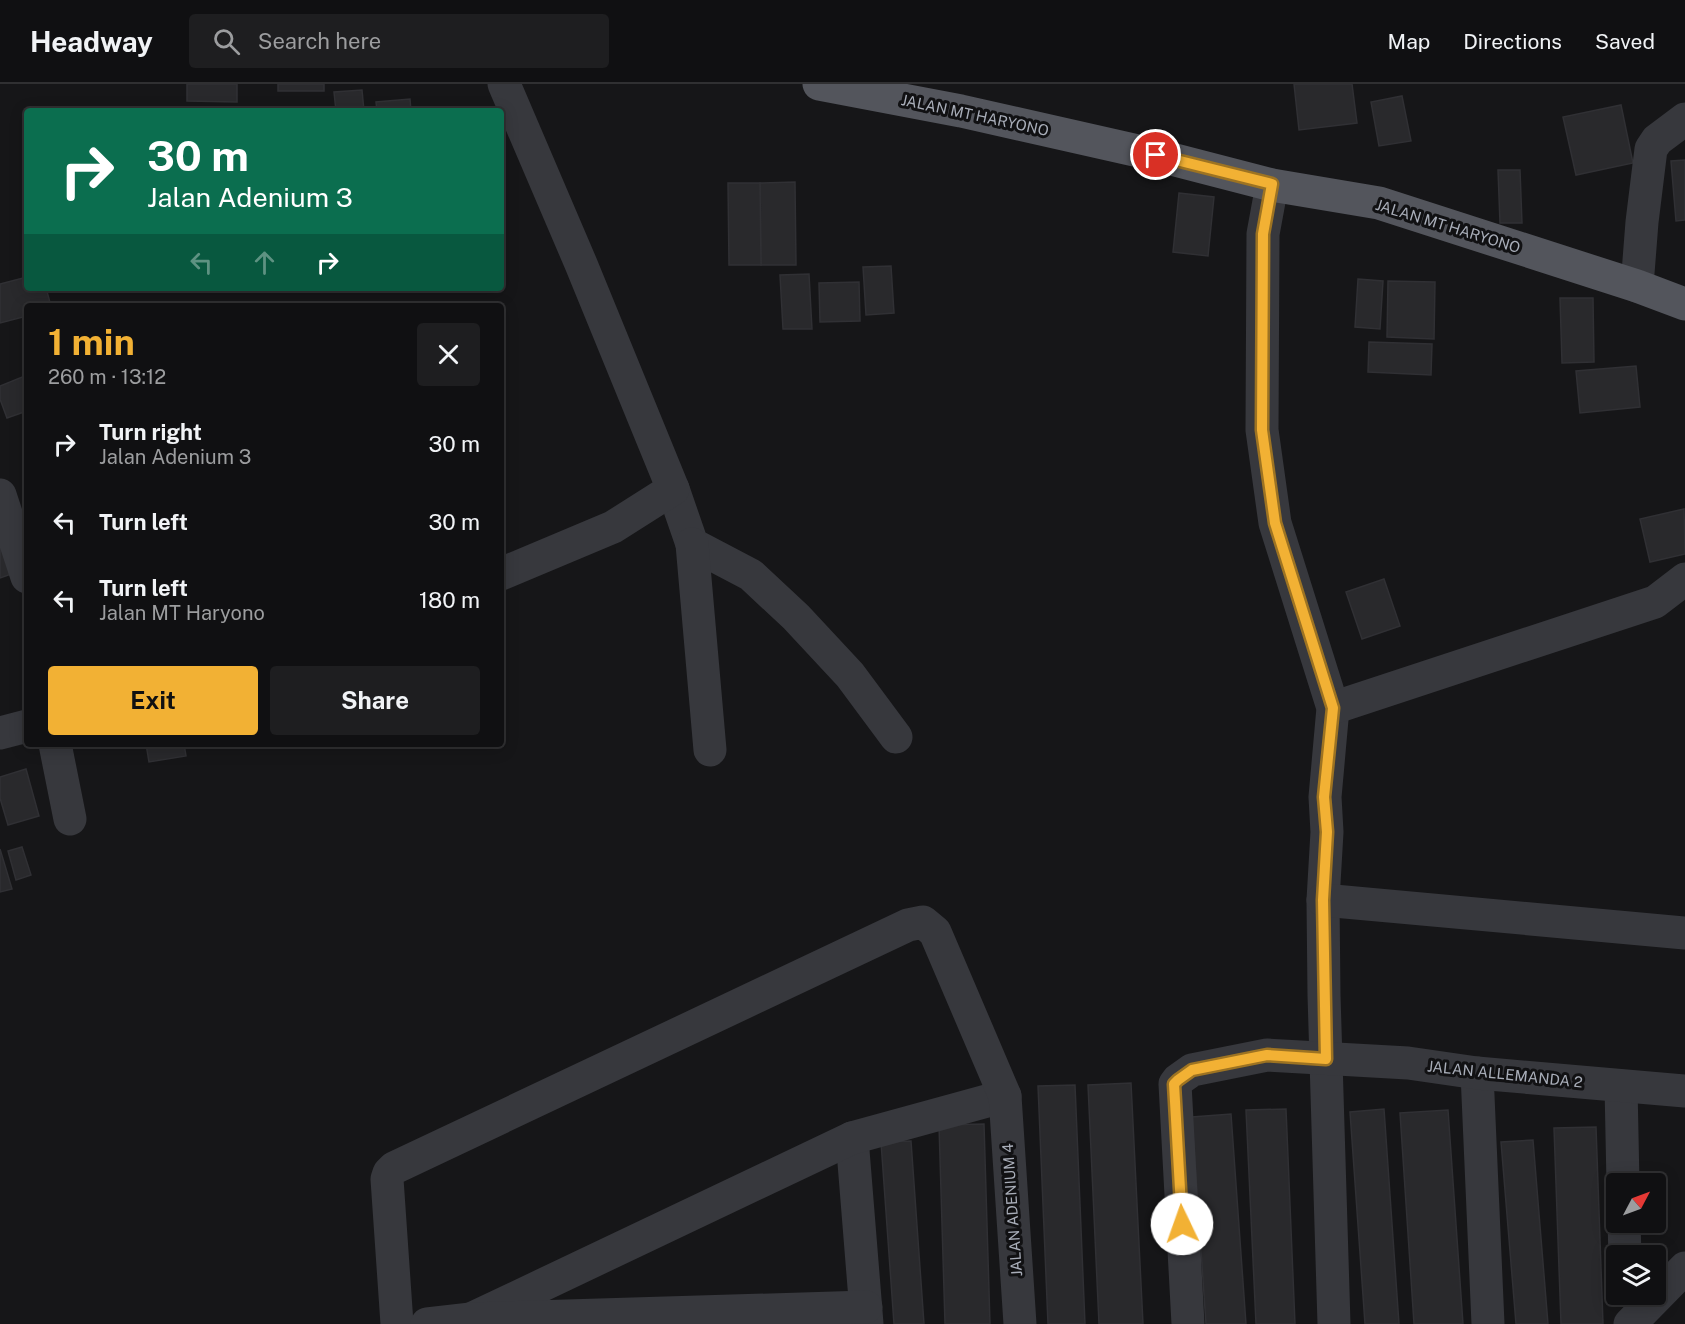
<!DOCTYPE html>
<meta charset="utf-8">
<style>
:root{--surface:#101012;--page:#1e1e20;--text:#f1f3f6;--muted:#9c9d9f;--line:#303032;--accent:#f2b134}
body{margin:0;font-family:"Public Sans",sans-serif;background:var(--page);color:var(--text);height:100vh;display:flex;flex-direction:column;font-size:22px;white-space:nowrap}
*{box-sizing:border-box;margin:0}
p{font-size:20px;color:var(--muted)}
.icon{flex:none;width:33px;height:33px;fill:none;stroke:currentColor;stroke-width:2;stroke-linecap:round;stroke-linejoin:round}
.map{position:relative;flex:1;overflow:hidden}
.panel{position:absolute;left:24px;top:219px;width:480px;height:444px;display:flex;flex-direction:column;background:var(--surface);border-radius:6px;box-shadow:0 3px 15px #0003,0 0 0 2px var(--line)}
.panel>*{flex:none}
.guide{position:absolute;left:24px;top:24px;width:480px;height:183px;border-radius:6px;box-shadow:0 3px 15px #0003,0 0 0 2px var(--line);background:#0b6e4f;color:#fff;overflow:hidden}
.needle{width:39px;rotate:49deg}
.fabs{position:absolute;left:1606px;top:1089px;display:grid;gap:12px}
.fabs a{display:grid;place-items:center;width:60px;height:60px;border-radius:6px;background:var(--surface);box-shadow:0 3px 15px #0003,0 0 0 2px var(--line);font-size:30px}
.pin{position:absolute;display:grid;place-items:center;width:51px;height:51px;color:#fff;margin:-26px;border:3px solid #fff;border-radius:50%;box-shadow:0 2px 6px #0007}
.me{position:absolute;width:66px;margin:-33px;rotate:357deg;stroke-linejoin:round;filter:drop-shadow(0 0 4px #0008)}
.turn{display:flex;align-items:center;gap:21px;height:126px;padding:0 24px;font-size:27px}
.turn .icon{width:78px;height:78px;stroke-width:2.5}
.turn b{display:block;font-size:42px;line-height:51px}
.lanes{display:flex;align-items:center;height:57px;padding:0 24px;background:#0003;justify-content:center;gap:30px;direction:ltr}
.lanes .off{opacity:.35}
.round{display:grid;place-items:center;flex:none;width:63px;height:63px;border-radius:6px;background:var(--page)}
.head{display:flex;align-items:center;justify-content:space-between;height:102px;padding:0 24px}
h1{font-size:36px;font-weight:700;line-height:45px;color:var(--accent)}
.action{display:flex;gap:12px;margin-top:auto;padding:12px 24px}
.action a{flex:1;height:69px;border-radius:6px;background:var(--accent);color:#111;font-size:24px;font-weight:700;line-height:69px;text-align:center}
.action a+a{background:var(--page);color:var(--text)}
ul{padding:0;list-style:none}
li{display:flex;align-items:center;gap:18px;height:78px;padding:0 24px}
li div{flex:1}
li b{display:block;font-size:22px}
li em{font-style:normal}
header{display:flex;align-items:center;gap:36px;box-sizing:border-box;height:84px;padding:0 30px;background:var(--surface);border-bottom:2px solid var(--line)}
header strong{font-size:28px}
nav{display:flex;gap:33px;margin-inline-start:auto;font-size:21px}
.search{width:420px;height:54px;background:var(--page);display:flex;align-items:center;gap:15px;box-sizing:border-box;padding:0 21px;border-radius:6px;color:var(--muted);font-size:22px}
.map>svg:first-child{display:block}
.building{fill:#29292c;stroke:#303034;stroke-width:1.5}
.lines{fill:none;stroke-linecap:round;stroke-linejoin:round}
.minor{stroke:#37383d;stroke-width:33}
.major{stroke:#53555c;stroke-width:33}
.route-casing{stroke:#9d7322;stroke-width:15}
.route{stroke:#f2b134;stroke-width:10}
.labels{text-anchor:middle;dominant-baseline:central;stroke-width:6;stroke-linejoin:round;paint-order:stroke}
.street-label{font-size:15px;fill:#a8adb8;stroke:#111113}
</style>
<header>
<strong>Headway</strong>
<div class="search"><svg class="icon" aria-label="search" viewBox="0 0 24 24"><circle cx="10" cy="10" r="6"/><path d="M15 15l6 6"/></svg>Search here</div>
<nav><a>Map</a><a>Directions</a><a>Saved</a></nav>
</header>
<div class="map">
<svg width="1685" height="1240" viewBox="0 0 1685 1240">
<rect width="100%" height="100%" fill="#161618"/>
<g class="building">
<path d="M187,0h50v18l-50,-1z"/>
<rect x="278" y="0" width="46" height="7"/>
<path d="M1294,0h58l5,39 -58,7z"/>
<path d="M362,6l2,21h-28l-2,-19z"/>
<path d="M1402,12l9,45 -32,5 -8,-44z"/>
<path d="M410,15l1,12h-34l-1,-9z"/>
<path d="M1621,21l12,58 -57,12 -13,-58z"/>
<path d="M1685,76v60l-9,1 -5,-60z"/>
<path d="M1498,86h22l2,53h-22z"/>
<path d="M795,98l1,83h-35l-1,-82z"/>
<path d="M728,99h32l1,82h-32z"/>
<path d="M1179,109l35,4 -6,59 -35,-4z"/>
<path d="M891,182l3,47 -28,2 -3,-48z"/>
<path d="M809,190l3,55h-29l-3,-54z"/>
<path d="M27,193v11h19l5,18h-24v10l-27,7v-39z"/>
<path d="M1358,195l25,2 -3,48 -25,-2z"/>
<path d="M1388,197l47,1 -1,57 -47,-2z"/>
<path d="M859,198l1,39 -40,1 -1,-39z"/>
<path d="M1560,214h33l1,64 -32,1z"/>
<path d="M1369,258l63,2 -1,31 -63,-3z"/>
<path d="M1636,282l4,41 -60,6 -4,-42z"/>
<path d="M27,291v36l-20,7 -7,-19v-13z"/>
<path d="M1684,425l1,45 -35,8 -10,-43z"/>
<path d="M7,462l10,26 -17,6v-29z"/>
<path d="M1384,495l16,47 -38,13 -16,-47z"/>
<path d="M146,660h38l2,12 -37,6z"/>
<path d="M26,685l13,47 -31,9 -8,-27v-21z"/>
<path d="M22,763l9,28 -15,5 -8,-29z"/>
<path d="M0,765l12,40 -12,3z"/>
<path d="M1131,999l12,241h-44l-11,-239z"/>
<path d="M1075,1001l10,239h-37l-10,-238z"/>
<path d="M1286,1025l9,215h-39l-10,-214z"/>
<path d="M1384,1025l15,215h-34l-15,-212z"/>
<path d="M1448,1026l15,214h-49l-14,-211z"/>
<path d="M1231,1030l15,210h-40l-14,-207z"/>
<path d="M984,1040l6,200h-45l-6,-199z"/>
<path d="M1596,1043l7,197h-42l-7,-196z"/>
<path d="M1533,1056l15,184h-32l-15,-182z"/>
<path d="M911,1057l13,183h-30l-13,-182z"/>
</g>
<g class="lines">
<g class="minor">
<path d="M1272,101l-9,49 -1,196 13,93 58,185 -8,89 2,35 -4,68 1,95 10,329"/>
<path d="M1637,202l5,-64 9,-73 6,-9 28,-21"/>
<path d="M673,405l19,55 59,31 45,42 54,58 46,62"/>
<path d="M0,411l27,82"/>
<path d="M692,460l18,206"/>
<path d="M501,490l112,-47 60,-38 -92,-225 -77,-180"/>
<path d="M1333,624l322,-106 30,-23"/>
<path d="M0,649l27,-7"/>
<path d="M55,660l15,75"/>
<path d="M1323,816l362,33"/>
<path d="M1477,989l11,251"/>
<path d="M1621,1002l2,98"/>
<path d="M852,1054l15,186"/>
<path d="M1624,1138l1,34"/>
<path d="M471,1235l381,-181 153,-42"/>
<path d="M397,1240l-10,-145 2,-6 5,-5 514,-243 15,-3 12,10 70,164 15,228"/>
<path d="M427,1240l44,-5 395,-12"/>
<path d="M1188,1240l-13,-240 3,-4 14,-10 75,-15 141,8 69,10 208,18"/>
<path d="M1630,1240l55,-56"/>
</g>
<path class="major" d="M819,0l142,27 195,44 116,30 107,18 258,83 48,18"/>
</g>
<g class="lines">
<defs>
<path id="route" d="M1156,71l116,29 -9,50 -1,196 13,93 58,185 -9,89 3,35 -4,68 3,159 -59,-4 -75,15 -14,10 -4,4 8,140"/>
</defs>
<use href="#route" class="route-casing"/>
<use href="#route" class="route"/>
</g>
<g class="labels">
<g class="street-label">
<text transform="translate(975 31) rotate(12)">JALAN MT HARYONO</text>
<text transform="translate(1448 142) rotate(17)">JALAN MT HARYONO</text>
<text transform="translate(1505 990) rotate(6)">JALAN ALLEMANDA 2</text>
<text transform="translate(1012 1126) rotate(-94)">JALAN ADENIUM 4</text>
</g>
</g>
</svg>
<div class="fabs">
<a><svg class="needle" viewBox="-14 -14 28 28"><path d="M0-13l5 13h-10z" fill="#e53935"/><path d="M0 13l5-13h-10z" fill="#9c9d9f"/></svg></a>
<a><svg class="icon" aria-label="layers" viewBox="0 0 24 24"><path d="M12 4l9 5-9 5-9-5zM3 14l9 5 9-5"/></svg></a>
</div>
<div class="pin" style="left:1156px;top:71px;background:#d93025"><svg class="icon" aria-label="arrive" viewBox="0 0 24 24"><path d="M6 21V4h12l-3 4 3 4H6"/></svg></div>
<svg class="me" style="left:1182px;top:1140px" viewBox="-20 -20 40 40"><circle r="19" fill="#fff"/><path d="M0-13L10 11 0 6-10 11z" fill="#f2b134"/></svg>
<div class="guide">
<div class="turn"><svg class="icon" aria-label="right" viewBox="0 0 24 24"><path d="M7 20v-9h11M14 6l5 5-5 5"/></svg><div><b>30 m</b>Jalan Adenium 3</div></div>
<div class="lanes"><svg class="icon off" aria-label="left" viewBox="0 0 24 24"><path d="M17 20v-9H6M10 6l-5 5 5 5"/></svg><svg class="icon off" aria-label="ahead" viewBox="0 0 24 24"><path d="M12 20V5M6 11l6-6 6 6"/></svg><svg class="icon" aria-label="right" viewBox="0 0 24 24"><path d="M7 20v-9h11M14 6l5 5-5 5"/></svg></div>
</div>
<section class="panel">
<div class="head"><div><h1>1 min</h1><p>260 m · 13:12</p></div><a class="round"><svg class="icon" aria-label="close" viewBox="0 0 24 24"><path d="M6 6l12 12M18 6L6 18"/></svg></a></div>
<ul>
<li><svg class="icon" aria-label="right" viewBox="0 0 24 24"><path d="M7 20v-9h11M14 6l5 5-5 5"/></svg><div><b>Turn right</b><p>Jalan Adenium 3</p></div><em>30 m</em></li>
<li><svg class="icon" aria-label="left" viewBox="0 0 24 24"><path d="M17 20v-9H6M10 6l-5 5 5 5"/></svg><div><b>Turn left</b></div><em>30 m</em></li>
<li><svg class="icon" aria-label="left" viewBox="0 0 24 24"><path d="M17 20v-9H6M10 6l-5 5 5 5"/></svg><div><b>Turn left</b><p>Jalan MT Haryono</p></div><em>180 m</em></li>
</ul>
<div class="action"><a>Exit</a><a>Share</a></div>
</section>
</div>
